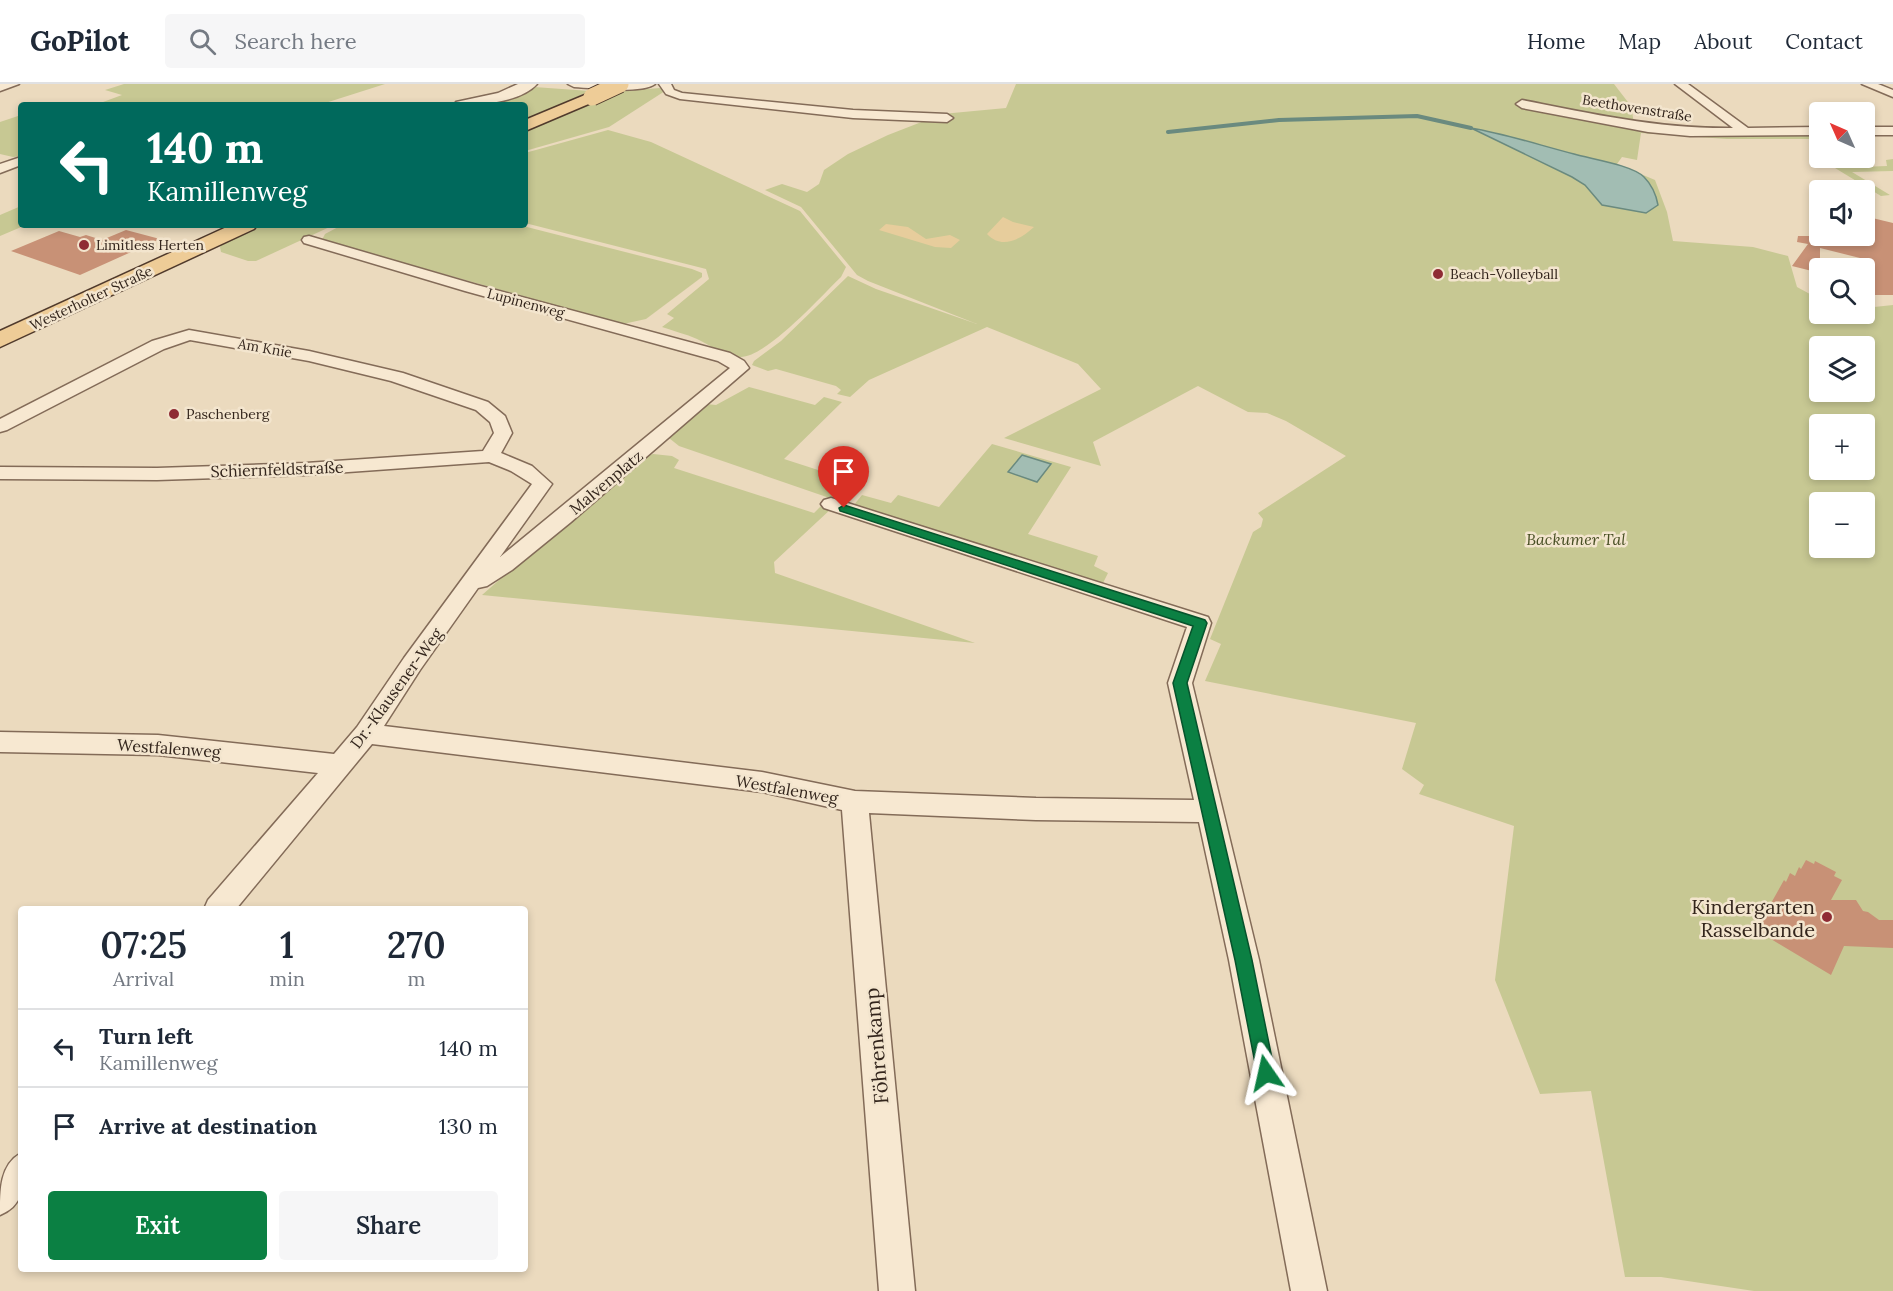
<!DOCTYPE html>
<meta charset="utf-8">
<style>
:root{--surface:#fff;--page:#f6f6f7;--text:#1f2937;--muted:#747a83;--line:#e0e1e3;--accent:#0b8043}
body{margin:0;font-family:Lora,serif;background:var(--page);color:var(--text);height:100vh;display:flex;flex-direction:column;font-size:22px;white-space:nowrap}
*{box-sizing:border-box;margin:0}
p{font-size:20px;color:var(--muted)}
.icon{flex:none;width:33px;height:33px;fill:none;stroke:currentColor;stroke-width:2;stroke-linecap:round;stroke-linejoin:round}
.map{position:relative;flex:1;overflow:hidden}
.details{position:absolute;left:18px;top:822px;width:510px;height:366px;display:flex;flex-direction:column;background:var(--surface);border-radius:6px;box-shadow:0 3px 9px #0003}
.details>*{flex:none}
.banner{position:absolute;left:18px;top:18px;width:510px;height:126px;border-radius:6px;box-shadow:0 3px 9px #0003;background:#00695c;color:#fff;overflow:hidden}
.needle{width:39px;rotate:315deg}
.fabs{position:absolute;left:1809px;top:18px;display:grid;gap:12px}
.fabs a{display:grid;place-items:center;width:66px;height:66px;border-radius:6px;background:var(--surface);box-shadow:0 3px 9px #0003;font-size:30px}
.pin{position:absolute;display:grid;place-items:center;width:51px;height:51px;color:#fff;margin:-62px -26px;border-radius:50% 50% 50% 0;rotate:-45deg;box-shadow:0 0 6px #0007}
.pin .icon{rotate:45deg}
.me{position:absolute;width:66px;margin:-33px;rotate:349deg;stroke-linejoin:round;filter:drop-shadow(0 0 4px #0008)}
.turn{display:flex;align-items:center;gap:21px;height:126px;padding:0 30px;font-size:27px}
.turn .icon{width:78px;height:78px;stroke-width:2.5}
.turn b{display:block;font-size:42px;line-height:51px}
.eta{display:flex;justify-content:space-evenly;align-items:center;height:102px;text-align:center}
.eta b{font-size:36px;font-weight:600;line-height:42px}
.cta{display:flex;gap:12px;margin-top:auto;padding:12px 30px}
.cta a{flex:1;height:69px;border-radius:6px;background:var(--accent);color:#fff;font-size:24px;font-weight:600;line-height:69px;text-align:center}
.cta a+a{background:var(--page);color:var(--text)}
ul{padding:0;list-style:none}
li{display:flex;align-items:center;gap:18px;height:78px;padding:0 30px;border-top:2px solid var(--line)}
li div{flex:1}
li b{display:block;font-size:22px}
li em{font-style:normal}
header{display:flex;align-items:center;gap:36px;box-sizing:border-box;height:84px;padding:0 30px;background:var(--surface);border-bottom:2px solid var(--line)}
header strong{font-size:28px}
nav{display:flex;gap:33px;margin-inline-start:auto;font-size:21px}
.search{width:420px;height:54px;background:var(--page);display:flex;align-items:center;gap:15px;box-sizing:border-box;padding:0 21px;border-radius:6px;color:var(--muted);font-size:22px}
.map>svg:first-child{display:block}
.green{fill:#c7c893;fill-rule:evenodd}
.sand{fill:#e7cd9c}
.water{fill:#a2bdb3;stroke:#6a8a7f;stroke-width:1.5}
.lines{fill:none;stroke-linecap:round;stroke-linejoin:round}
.stream{stroke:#6a8a7f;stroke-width:4}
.building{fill:#c89176}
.minor-casing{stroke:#836b58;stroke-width:3}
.tertiary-casing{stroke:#836b58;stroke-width:3}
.primary-casing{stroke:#503a2c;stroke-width:3}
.minor{fill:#f7e8d1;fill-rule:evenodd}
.tertiary{fill:#f7e8d1;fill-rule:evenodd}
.primary{fill:#eecc97;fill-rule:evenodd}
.primary-bridge-casing{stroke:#503a2c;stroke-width:19;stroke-linecap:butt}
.primary-bridge{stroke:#eecc97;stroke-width:17}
.route{fill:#0b8043;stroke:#07532c;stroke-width:1.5}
.poi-dot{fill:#8f2b34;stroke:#f3e5ce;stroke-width:2}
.labels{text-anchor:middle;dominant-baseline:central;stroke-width:5;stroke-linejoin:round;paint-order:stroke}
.far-street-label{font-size:14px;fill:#33251c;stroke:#f3e5ce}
.far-poi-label{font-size:14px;fill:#33251c;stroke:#f3e5ce;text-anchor:start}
.street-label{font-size:16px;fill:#33251c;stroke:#f3e5ce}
.park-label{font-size:16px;font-style:italic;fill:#474e23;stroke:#f3e5ce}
.near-poi-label{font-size:20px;fill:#33251c;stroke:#f3e5ce;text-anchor:end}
.near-street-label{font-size:20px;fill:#33251c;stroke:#f3e5ce}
</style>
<header>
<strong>GoPilot</strong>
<div class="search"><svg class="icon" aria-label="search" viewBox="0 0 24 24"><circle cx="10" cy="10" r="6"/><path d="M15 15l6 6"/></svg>Search here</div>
<nav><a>Home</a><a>Map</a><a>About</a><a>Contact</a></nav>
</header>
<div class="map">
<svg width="1893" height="1207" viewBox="0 0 1893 1207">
<rect width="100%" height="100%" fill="#ebdabe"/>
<g class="green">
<path d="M124,0h261l-66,21h-224l27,-10 -17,-5z"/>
<path d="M1016,0h598l17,22 3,17 49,7 136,1v8h-92l-86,-6 -4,27 -15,-3 -5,7 38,16 12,32 6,29 80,6 35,9 9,31 22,12 1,15h44l1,-6 28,-3v986h-139l-93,-14h-36l-34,-186 -51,3 -45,-114 19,-154 -95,-32 5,-9 -22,-16 14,-46 -211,-42 16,-37 -11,-5 43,-107 8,-5 2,-8 -5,-6 88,-57 -60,-35 -19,-8 -19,-1 -50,-26 -105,56 8,24 -97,-28 97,-49 -23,-25 -91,-37 -118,53 -19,17 -13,-3 4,-4 -5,-4 -60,-17 -8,2 -16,-6 2,-4 27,-20 67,-65 28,13 101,35 -109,-43 -11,-6 -56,-68 -36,-17 17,-6 25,8 12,-8 5,-14 24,-16 40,-19 54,-21 64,-6zM1820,262h44v46h-44zM1820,340h44v46h-44zM1820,418h44v46h-44z"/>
<path d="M534,3l56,4 -65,29v-15h-41l23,-6z"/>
<path d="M660,4l5,3 -56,36 -84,24v-20l98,-40z"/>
<path d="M21,31v41l-8,1 -13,-3v-32z"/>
<path d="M608,46l43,12 149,69 46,56 -5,10c-20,19 -75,81 -101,80 -15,0 -30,-12 -43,-18 -11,-5 -24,-8 -35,-12l12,-9 -7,-4 42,-35 -3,-10 -181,-46v-70z"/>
<path d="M1893,75v12l-41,1 38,23 -9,1 -46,-28 52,-2 -1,-6z"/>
<path d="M21,122v19h5l-26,11v-21z"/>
<path d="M261,141h73l-78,36h-8l-27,-9 -1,-5 2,-4z"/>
<path d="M342,141h177l173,44 10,4v4l-56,42 -23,5 -301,-84 3,-6z"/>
<path d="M749,303l66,18 9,-8 18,5 -58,57 62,20 -2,24 -165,-57 -10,-8 4,-7 33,-27 10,1z"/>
<path d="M992,360l79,23 -43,67 70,22 -4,10 14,7 -6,12 -249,-79 9,-11 29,8 7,-8 41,12z"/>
<path d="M653,370l19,2 7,4 -5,8 140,45 7,-7 11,2 -58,54 1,11 200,70 -493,-48 155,-135z"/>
</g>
<g class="sand">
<path d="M1003,133l10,5 21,5c-13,12 -32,23 -47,7z"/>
<path d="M886,140l22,3 18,12 24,-4 10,5 -9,8 -16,-1 -56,-17z"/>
</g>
<g class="water">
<path d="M1471,44c35,6 68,17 103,26 17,5 58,11 70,23 8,8 12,17 14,28l-12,8 -44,-8 -17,-20 -13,-8z"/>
<path d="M1022,371l29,9 -14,18 -29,-10z"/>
</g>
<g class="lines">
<path class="stream" d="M1168,48l111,-12 138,-4 54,12"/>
</g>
<g class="building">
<path d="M1864,132l29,7v72h-22l-7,-4v-32l-44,-11v25l-28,-7 16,-22 -11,-2 1,-6h17l5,-6v6h44z"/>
<path d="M126,146l34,9 -80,36 -69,-24 48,-20 21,6 6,-2 16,5z"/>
<path d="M1806,776l8,4 1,-3 21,11 -2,4 8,4 -11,20h25l7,11 5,1 11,8h14v28l-49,-2 -13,29 -75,-45 28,-50 2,2 4,-9 5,3 4,-9 2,2z"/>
</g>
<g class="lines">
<defs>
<g id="minor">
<path d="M0,0h19l-19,7z"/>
<path d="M568,0h87c-13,10 -63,4 -81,3z"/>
<path d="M659,0h12l3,6 8,3 171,17 94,4 6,4 -6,4 -94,-4 -173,-19 -14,-5z"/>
<path d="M1675,0h13l60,44 72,-1v8l-130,1 -42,-4 -126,-24 -6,-4 6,-4c71,14 138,29 211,28z"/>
<path d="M1862,0h16l15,6v7z"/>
<rect x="1864" y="43" width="29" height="8"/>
<path d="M21,73v8l-21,8v-9z"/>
<path d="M309,152l168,49 253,68 14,8 5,7 -178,154 -59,48 -25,16 -9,2 -58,82 -36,56 378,46 93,19 181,7 158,2 -26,-117 19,-56 -363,-119 -3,-4 3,-4 7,-2 7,2 370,117 3,6 -19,60 67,277 68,331h-36l-62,-331 -30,-138 -163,-2 -167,-7 46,478h-36l-37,-481 -80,-18 -390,-48 -136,165h-32l4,-9 110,-127 -160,-18 -158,-3v-20l158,3 176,19 23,-27 47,-69 128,-174 -21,-13 -22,-9 -183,13 -149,5 -157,-1v-12l157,1 149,-5 177,-12 11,-18 -4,-11 -14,-12 -85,-29 -82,-20 -119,-21 -26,9 -157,81 -7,2v-13l152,-78 37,-11 120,21 94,22 85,29 17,14 7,17 -11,20 31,13 20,18 -52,73 230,-189 -12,-7 -253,-70 -161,-48 -2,-3 2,-3z"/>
<path d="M21,1069c0,27 8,50 -21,62 0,-26 0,-50 21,-62z"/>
</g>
<path id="tertiary" d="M518,0h19c-17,19 -59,21 -83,21l2,-3 42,-9z"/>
<g id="primary">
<path d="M592,8l8,5 -2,3 -73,31v-11z"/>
<path d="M231,141h26l-3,4 -254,118v-16z"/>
</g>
</defs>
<use href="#minor" class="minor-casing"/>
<use href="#tertiary" class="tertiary-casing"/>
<use href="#primary" class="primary-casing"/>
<use href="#minor" class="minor"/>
<use href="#tertiary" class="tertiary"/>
<use href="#primary" class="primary"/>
<defs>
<path id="primary-bridge" d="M592,13l28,-13"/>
</defs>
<use href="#primary-bridge" class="primary-bridge-casing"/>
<use href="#primary-bridge" class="primary-bridge"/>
</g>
<path class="route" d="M844,421l361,115 2,3 -20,60 65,277 23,113 -2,7 -7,2 -6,-2 -3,-7 -22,-113 -62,-277 20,-57 -353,-115 -1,-3z"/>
<g class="poi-dot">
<circle cx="84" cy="161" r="6"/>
<circle cx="1438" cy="190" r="6"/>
<circle cx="174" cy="330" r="6"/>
<circle cx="1827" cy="833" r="6"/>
</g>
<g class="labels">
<g class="far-street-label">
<text transform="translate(1637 24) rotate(9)">Beethovenstraße</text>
<text transform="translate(91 214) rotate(-25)">Westerholter Straße</text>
<text transform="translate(526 219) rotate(15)">Lupinenweg</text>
<text transform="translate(265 264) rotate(10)">Am Knie</text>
</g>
<g class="far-poi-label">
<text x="96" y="161">Limitless Herten</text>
<text x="1450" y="190">Beach-Volleyball</text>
<text x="186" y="330">Paschenberg</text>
</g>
<g class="street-label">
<text transform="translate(277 385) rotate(-2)">Schiernfeldstraße</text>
<text transform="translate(606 398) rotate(-40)">Malvenplatz</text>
<text transform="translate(396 604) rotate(-54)">Dr.-Klausener-Weg</text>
<text transform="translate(169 664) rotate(4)">Westfalenweg</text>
<text transform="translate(787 705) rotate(10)">Westfalenweg</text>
</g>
<g class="park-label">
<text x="1576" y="455">Backumer Tal</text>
</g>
<g class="near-poi-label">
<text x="1815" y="822">Kindergarten<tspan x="1815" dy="23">Rasselbande</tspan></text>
</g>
<g class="near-street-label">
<text transform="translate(876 962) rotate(-95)">Föhrenkamp</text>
</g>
</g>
</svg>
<div class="fabs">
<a><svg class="needle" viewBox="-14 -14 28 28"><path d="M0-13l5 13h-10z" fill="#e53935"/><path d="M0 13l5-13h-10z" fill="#747a83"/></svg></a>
<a><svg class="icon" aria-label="sound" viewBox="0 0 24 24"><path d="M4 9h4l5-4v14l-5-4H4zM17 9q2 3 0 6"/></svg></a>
<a><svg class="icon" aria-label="search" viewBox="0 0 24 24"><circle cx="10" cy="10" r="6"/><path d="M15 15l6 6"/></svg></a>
<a><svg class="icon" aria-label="layers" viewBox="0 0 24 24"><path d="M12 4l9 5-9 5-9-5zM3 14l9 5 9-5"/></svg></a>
<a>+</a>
<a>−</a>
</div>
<div class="pin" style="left:844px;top:424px;background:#d93025"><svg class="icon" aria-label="arrive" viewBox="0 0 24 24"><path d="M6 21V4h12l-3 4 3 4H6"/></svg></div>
<svg class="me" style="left:1266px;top:989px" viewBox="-20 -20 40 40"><path d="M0-17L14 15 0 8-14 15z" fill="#0b8043" stroke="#fff" stroke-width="4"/></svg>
<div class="banner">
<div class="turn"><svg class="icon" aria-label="left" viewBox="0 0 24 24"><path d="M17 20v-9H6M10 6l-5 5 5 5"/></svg><div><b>140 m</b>Kamillenweg</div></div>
</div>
<section class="details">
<div class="eta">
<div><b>07:25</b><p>Arrival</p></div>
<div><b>1</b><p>min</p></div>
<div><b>270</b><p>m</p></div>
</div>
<ul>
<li><svg class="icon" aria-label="left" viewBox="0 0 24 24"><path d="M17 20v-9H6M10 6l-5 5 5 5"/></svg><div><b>Turn left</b><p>Kamillenweg</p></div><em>140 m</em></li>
<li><svg class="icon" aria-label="arrive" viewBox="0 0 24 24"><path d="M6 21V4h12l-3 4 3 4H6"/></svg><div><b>Arrive at destination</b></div><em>130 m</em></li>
</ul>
<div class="cta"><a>Exit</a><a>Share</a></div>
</section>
</div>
